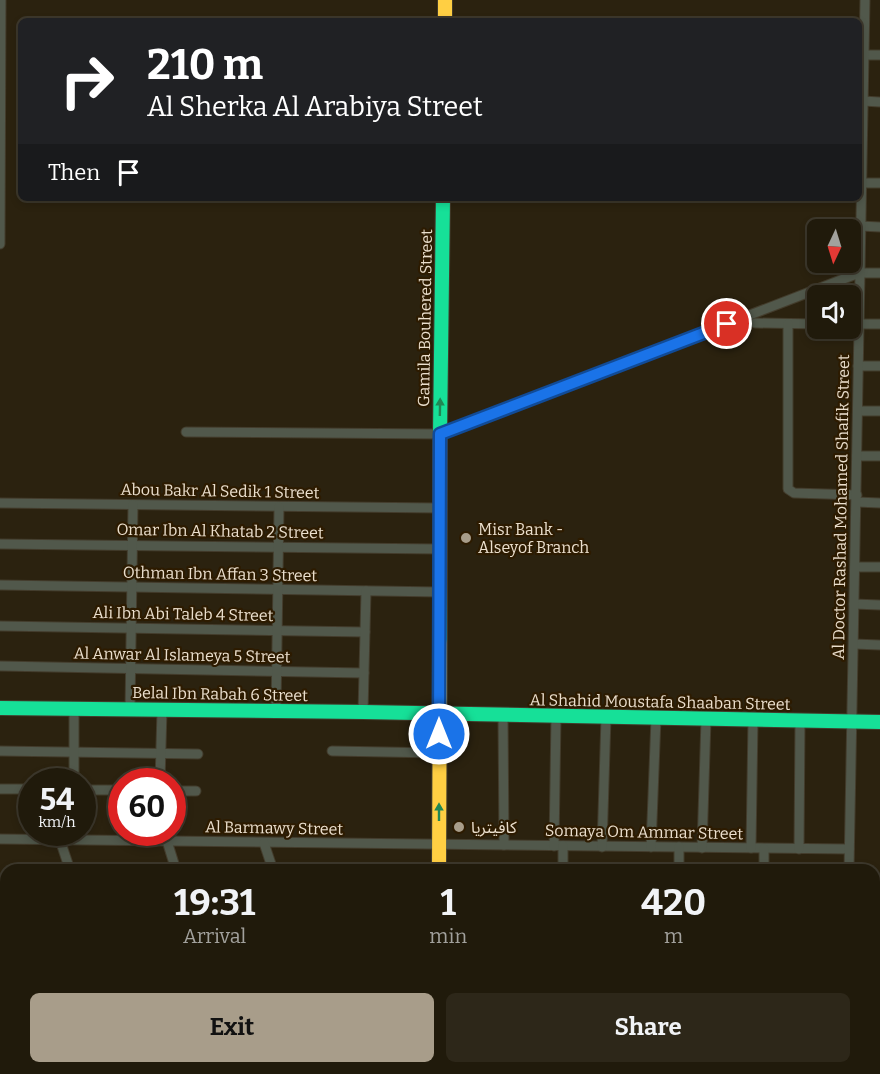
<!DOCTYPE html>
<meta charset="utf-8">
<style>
:root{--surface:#201a0b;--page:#2d2719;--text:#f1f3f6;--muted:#a2a19d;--line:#3d382c;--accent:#a89d8a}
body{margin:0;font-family:Bitter,"Noto Sans Arabic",serif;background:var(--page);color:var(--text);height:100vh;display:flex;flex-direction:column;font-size:22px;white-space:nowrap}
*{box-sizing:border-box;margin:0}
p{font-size:20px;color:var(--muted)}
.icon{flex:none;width:33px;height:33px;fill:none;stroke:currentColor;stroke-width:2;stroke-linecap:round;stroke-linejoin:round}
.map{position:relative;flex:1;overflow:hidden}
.panel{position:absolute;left:0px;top:864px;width:880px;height:210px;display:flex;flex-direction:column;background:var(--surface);border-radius:18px 18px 0 0;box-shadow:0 3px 9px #0003,0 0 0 2px var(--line)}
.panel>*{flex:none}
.top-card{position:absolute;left:18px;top:18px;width:844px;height:183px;border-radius:9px;box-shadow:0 3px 9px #0003,0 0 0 2px var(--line);background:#202124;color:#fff;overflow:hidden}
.needle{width:39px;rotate:184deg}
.fabs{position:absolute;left:807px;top:219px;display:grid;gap:12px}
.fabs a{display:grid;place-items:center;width:54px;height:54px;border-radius:9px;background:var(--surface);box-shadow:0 3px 9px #0003,0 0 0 2px var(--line);font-size:30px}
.speed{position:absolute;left:18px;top:768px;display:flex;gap:12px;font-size:30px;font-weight:700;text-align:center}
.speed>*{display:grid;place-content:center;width:78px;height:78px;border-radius:50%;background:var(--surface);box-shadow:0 3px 9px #0003,0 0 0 2px var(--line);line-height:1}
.speed small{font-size:15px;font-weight:400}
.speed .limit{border:9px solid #d22;background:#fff;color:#111}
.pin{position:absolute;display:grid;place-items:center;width:51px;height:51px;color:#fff;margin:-26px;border:3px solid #fff;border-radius:50%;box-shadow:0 2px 6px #0007}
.me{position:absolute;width:66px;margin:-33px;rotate:0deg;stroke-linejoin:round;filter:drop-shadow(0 0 4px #0008)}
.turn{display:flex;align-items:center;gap:21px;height:126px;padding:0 30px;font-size:27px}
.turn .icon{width:78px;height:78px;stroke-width:2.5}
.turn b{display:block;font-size:42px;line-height:51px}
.then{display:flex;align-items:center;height:57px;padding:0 30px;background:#0003;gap:12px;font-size:22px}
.eta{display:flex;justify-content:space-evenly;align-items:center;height:102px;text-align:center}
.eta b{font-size:36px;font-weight:700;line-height:42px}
.action{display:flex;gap:12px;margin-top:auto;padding:12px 30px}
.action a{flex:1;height:69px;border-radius:9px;background:var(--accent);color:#111;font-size:24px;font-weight:700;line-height:69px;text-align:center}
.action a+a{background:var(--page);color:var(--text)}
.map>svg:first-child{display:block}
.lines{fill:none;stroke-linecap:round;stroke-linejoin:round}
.street-casing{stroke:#433c2c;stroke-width:11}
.fast-casing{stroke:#433c2c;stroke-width:16}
.slow-casing{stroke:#433c2c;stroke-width:16}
.street{stroke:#51584b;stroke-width:9}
.fast{stroke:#16e098;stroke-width:14}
.slow{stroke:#ffcf43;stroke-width:14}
.oneway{fill:#208754}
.route-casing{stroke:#114b97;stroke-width:15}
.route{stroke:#1a73e8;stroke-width:10}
.poi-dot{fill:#a89d8a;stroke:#2d1b00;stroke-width:2}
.labels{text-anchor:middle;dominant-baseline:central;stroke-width:4.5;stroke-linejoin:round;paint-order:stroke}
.street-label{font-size:16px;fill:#ebdfcd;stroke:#2d1b00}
.poi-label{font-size:16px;fill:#ebdfcd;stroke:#2d1b00;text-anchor:start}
</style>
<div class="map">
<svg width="880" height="1074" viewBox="0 0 880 1074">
<rect width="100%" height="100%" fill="#2b220f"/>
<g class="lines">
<defs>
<g id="street">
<path d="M864,55h16"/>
<path d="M863,101l17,1"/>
<path d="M861,183h19"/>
<path d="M860,226l20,1"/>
<path d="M0,244l1,-244"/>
<path d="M755,323l63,1"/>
<path d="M788,324v165l6,4 63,2"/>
<path d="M859,324h21"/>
<path d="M858,366h22"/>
<path d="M858,411h22"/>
<path d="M186,432l254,2 419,-161h21"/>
<path d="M857,456h23"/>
<path d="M857,502l23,1"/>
<path d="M0,503l440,5"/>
<path d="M0,544l440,5"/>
<path d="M855,567h25"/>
<path d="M0,585l440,7"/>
<path d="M854,604l26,1"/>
<path d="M0,626l365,6"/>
<path d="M854,644l26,1"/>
<path d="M0,666l364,7"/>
<path d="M130,709l3,-204"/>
<path d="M276,711l3,-204"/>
<path d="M363,712l3,-121"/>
<path d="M503,716l1,129"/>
<path d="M0,751l198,3"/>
<path d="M332,751l107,2"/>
<path d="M74,782v-73"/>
<path d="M160,782l2,-72"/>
<path d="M0,789h32"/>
<path d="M82,790h40"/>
<path d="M172,791h24"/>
<path d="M0,839l849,10"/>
<path d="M60,840l10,30"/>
<path d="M167,841l9,29"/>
<path d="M264,843l9,27"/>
<path d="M554,846l2,-130"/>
<path d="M602,847l4,-130"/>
<path d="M651,847l5,-129"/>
<path d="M702,848l4,-129"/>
<path d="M751,848l2,-128"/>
<path d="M799,849l1,-128"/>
<path d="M563,870v-24"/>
<path d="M679,870v-23"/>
<path d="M764,870v-21"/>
<path d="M849,870l16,-870"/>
<path d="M0,890l6,-2"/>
<path d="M874,950h6"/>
<path d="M0,986l6,-2"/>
<path d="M874,990h6"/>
<path d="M874,1055h6"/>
<path d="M0,1064l3,10"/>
<path d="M134,1068l2,6"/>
<path d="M241,1068l2,6"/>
<path d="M339,1068l2,6"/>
<path d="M9,1074l19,-6"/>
<path d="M306,1074l18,-6"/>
<path d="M562,1074v-6"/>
<path d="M676,1074v-6"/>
<path d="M762,1074v-6"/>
<path d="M846,1074l1,-6"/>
</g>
<g id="fast">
<path d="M440,643v-209l3,-236"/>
<path d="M0,708l363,4 517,10"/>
<path d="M437,1068v6"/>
</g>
<g id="slow">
<path d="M445,0v21"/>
<path d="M439,870l1,-227"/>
</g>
</defs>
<use href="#street" class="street-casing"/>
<use href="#fast" class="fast-casing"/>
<use href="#slow" class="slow-casing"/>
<use href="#street" class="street"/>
<use href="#fast" class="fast"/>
<use href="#slow" class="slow"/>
</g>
<defs><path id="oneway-solid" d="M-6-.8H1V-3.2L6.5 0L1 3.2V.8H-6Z" transform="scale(1.5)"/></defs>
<g class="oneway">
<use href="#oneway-solid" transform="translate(440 407) rotate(-89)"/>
<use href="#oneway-solid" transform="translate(439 812) rotate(-90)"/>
</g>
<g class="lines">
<defs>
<path id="route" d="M439,734l1,-300 287,-110"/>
</defs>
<use href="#route" class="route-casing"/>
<use href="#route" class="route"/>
</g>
<g class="poi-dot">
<circle cx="466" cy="538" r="6"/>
<circle cx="459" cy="827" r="6"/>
</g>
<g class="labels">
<g class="street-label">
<text transform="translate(425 318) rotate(-89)">Gamila Bouhered Street</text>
<text transform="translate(220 491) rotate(1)">Abou Bakr Al Sedik 1 Street</text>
<text transform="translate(841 507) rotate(-89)">Al Doctor Rashad Mohamed Shafik Street</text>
<text transform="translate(220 531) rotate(1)">Omar Ibn Al Khatab 2 Street</text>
<text transform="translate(220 574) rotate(1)">Othman Ibn Affan 3 Street</text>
<text transform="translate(183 614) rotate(1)">Ali Ibn Abi Taleb 4 Street</text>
<text transform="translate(182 655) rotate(1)">Al Anwar Al Islameya 5 Street</text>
<text transform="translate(220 694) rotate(1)">Belal Ibn Rabah 6 Street</text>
<text transform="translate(660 702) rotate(1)">Al Shahid Moustafa Shaaban Street</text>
<text transform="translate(274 828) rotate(1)">Al Barmawy Street</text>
<text transform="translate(644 832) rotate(1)">Somaya Om Ammar Street</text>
</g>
<g class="poi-label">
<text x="478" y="529">Misr Bank -<tspan x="478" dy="18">Alseyof Branch</tspan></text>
<text x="471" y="827">كافيتريا</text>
</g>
</g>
</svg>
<div class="fabs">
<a><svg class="needle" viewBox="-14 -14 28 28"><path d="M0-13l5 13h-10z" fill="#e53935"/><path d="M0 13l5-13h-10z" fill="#a2a19d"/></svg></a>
<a><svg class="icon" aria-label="sound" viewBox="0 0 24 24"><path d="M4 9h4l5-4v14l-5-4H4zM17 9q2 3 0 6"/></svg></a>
</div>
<div class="speed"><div>54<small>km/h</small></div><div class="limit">60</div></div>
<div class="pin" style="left:727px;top:324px;background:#d93025"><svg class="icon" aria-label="arrive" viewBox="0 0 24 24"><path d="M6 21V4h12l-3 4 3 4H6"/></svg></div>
<svg class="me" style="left:439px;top:734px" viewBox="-20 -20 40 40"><circle r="17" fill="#1a73e8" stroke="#fff" stroke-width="3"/><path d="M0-11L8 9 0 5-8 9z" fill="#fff"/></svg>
<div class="top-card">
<div class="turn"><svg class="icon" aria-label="right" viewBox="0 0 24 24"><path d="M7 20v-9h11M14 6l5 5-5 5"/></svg><div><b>210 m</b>Al Sherka Al Arabiya Street</div></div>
<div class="then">Then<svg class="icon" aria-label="arrive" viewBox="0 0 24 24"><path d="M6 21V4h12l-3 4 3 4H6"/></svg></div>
</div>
<section class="panel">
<div class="eta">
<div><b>19:31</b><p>Arrival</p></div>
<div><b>1</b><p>min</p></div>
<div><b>420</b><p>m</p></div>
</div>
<div class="action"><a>Exit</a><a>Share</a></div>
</section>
</div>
